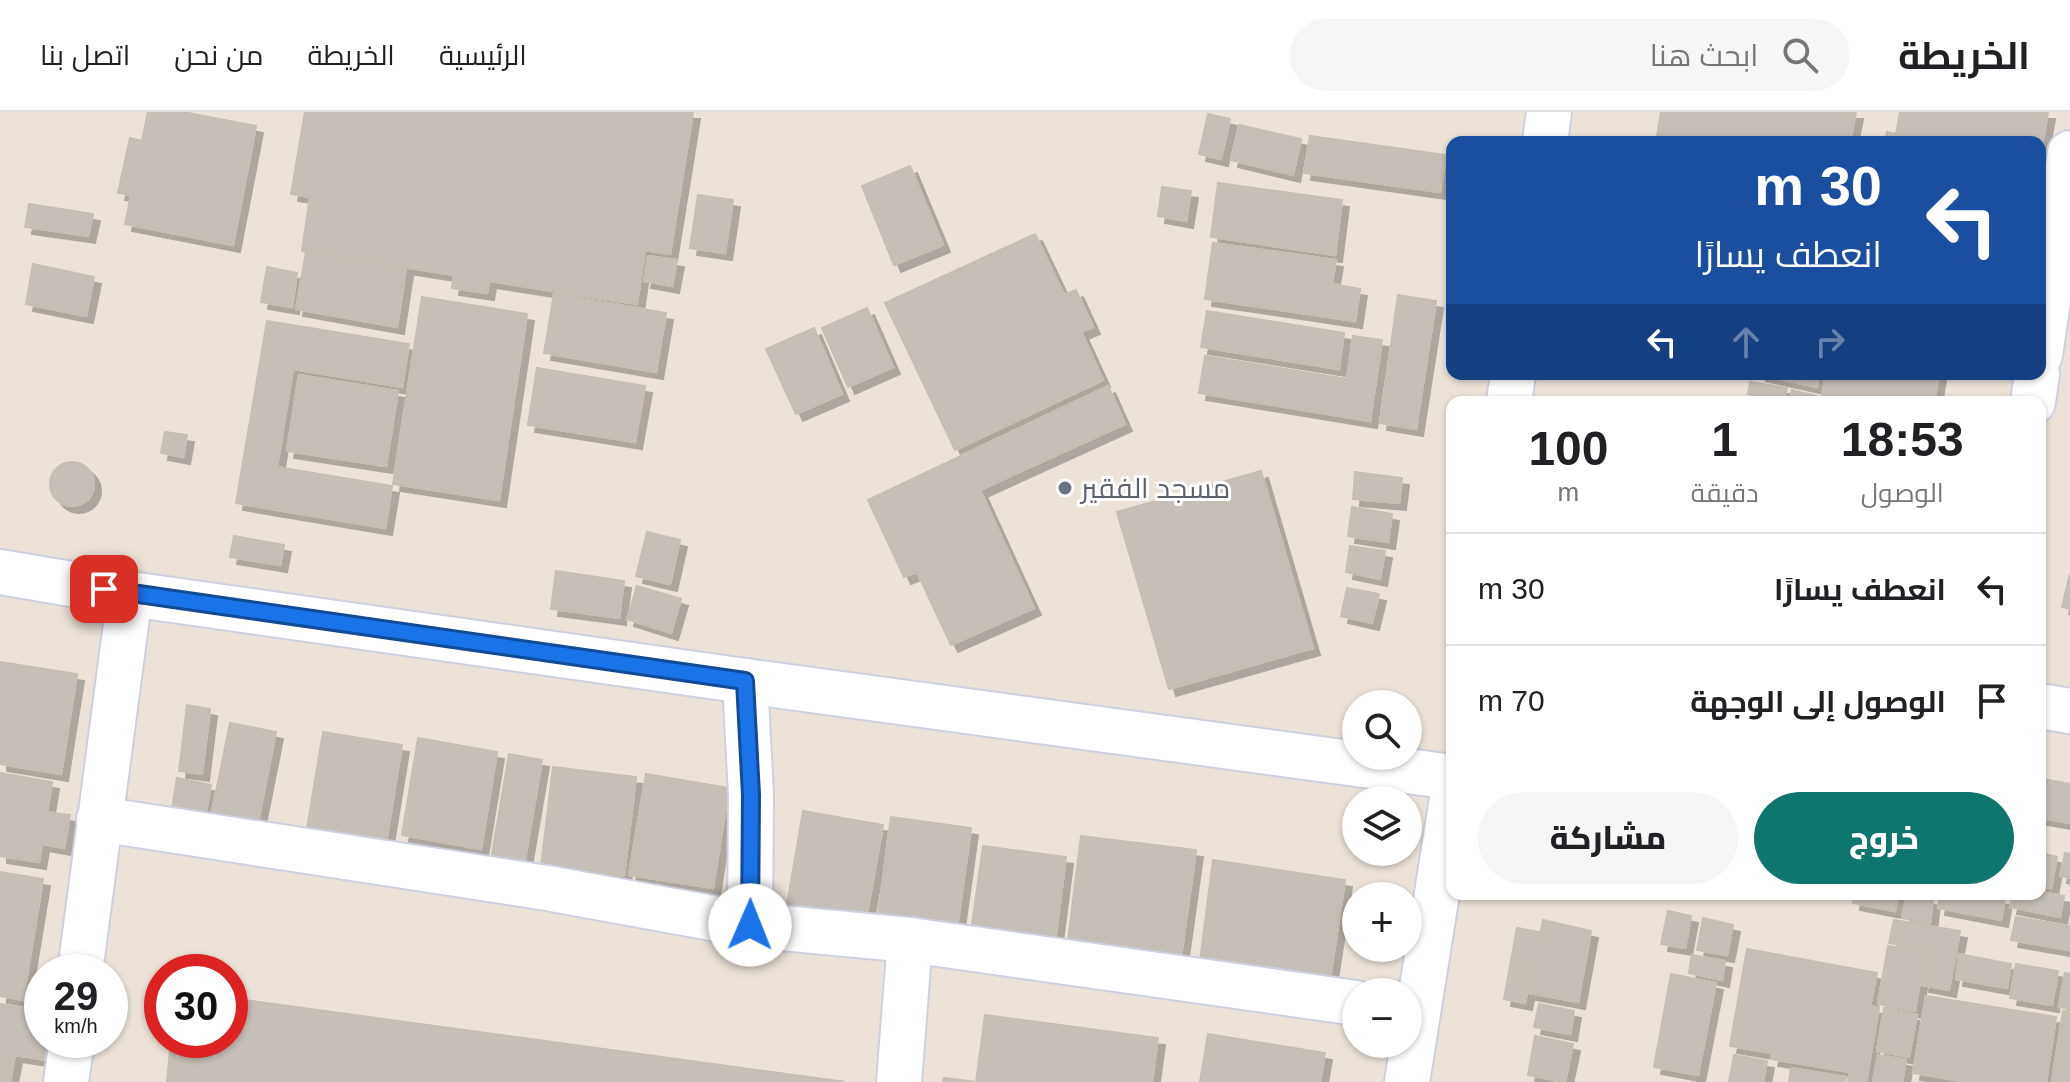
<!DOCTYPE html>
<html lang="ar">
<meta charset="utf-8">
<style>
:root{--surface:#fff;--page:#f6f6f6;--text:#202124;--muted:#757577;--line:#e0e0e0;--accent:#0f766e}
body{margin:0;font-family:Arial,Cairo,sans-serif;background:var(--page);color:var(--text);direction:rtl;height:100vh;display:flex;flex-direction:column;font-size:30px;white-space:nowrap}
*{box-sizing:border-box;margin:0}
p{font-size:26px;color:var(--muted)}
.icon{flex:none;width:44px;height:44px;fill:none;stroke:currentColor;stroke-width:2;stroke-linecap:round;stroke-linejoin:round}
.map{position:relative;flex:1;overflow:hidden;direction:ltr}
.panel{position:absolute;left:1446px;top:284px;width:600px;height:504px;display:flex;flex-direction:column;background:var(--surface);border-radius:16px;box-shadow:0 2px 6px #0004;direction:rtl}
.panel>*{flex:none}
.banner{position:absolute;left:1446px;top:24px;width:600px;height:244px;border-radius:16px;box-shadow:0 2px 6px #0004;direction:rtl;background:#1a4fa0;color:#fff;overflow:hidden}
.controls{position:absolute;left:1342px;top:578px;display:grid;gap:16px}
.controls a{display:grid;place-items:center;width:80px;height:80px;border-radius:50%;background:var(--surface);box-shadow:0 2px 6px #0004;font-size:40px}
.speed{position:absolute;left:24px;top:842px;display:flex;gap:16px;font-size:40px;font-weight:700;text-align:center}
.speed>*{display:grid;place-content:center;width:104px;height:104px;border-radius:50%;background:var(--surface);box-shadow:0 2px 6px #0004;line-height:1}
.speed small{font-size:20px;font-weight:400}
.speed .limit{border:12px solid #d22;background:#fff;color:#111}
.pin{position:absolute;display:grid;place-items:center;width:68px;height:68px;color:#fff;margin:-34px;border-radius:16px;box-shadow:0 4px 12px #0006}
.me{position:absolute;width:88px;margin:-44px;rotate:1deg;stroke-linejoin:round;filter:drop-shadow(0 0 6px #0008)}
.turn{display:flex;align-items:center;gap:28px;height:168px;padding:0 32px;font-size:36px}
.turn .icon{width:104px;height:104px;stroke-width:2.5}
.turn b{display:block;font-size:56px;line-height:68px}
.lanes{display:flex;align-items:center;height:76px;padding:0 32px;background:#0003;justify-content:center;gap:40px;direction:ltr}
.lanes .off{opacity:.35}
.eta{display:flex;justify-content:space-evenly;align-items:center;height:136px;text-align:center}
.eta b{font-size:48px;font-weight:800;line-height:56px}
.primary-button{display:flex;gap:16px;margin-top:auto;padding:16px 32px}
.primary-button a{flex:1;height:92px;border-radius:48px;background:var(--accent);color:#fff;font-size:32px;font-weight:800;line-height:92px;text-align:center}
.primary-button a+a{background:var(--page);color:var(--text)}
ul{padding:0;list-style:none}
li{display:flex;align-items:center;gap:24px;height:112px;padding:0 32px;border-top:2px solid var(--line)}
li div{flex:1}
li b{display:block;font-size:30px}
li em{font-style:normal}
header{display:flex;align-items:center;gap:48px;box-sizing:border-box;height:112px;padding:0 40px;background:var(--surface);border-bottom:2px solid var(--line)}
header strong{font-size:38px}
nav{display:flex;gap:44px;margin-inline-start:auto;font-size:28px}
.search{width:560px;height:72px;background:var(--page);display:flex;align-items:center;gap:20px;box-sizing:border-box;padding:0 28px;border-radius:44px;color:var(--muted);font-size:30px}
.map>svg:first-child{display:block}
.building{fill:#c6bfb7;stroke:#c6beb1;stroke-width:2;filter:url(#shadow)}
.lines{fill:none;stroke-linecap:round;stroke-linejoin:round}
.minor-casing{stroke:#ccd1e2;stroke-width:48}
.minor{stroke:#fff;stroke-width:44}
.route-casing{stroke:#114b97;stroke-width:20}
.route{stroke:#1a73e8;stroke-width:14}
.worship-dot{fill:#6b7280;stroke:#fff;stroke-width:3}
.labels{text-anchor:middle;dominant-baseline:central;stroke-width:6;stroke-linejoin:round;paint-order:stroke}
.worship-label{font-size:28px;fill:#5b616d;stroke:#fff;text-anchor:start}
</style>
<header>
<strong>الخريطة</strong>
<div class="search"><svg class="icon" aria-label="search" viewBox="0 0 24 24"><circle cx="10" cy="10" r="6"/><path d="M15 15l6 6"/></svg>ابحث هنا</div>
<nav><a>الرئيسية</a><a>الخريطة</a><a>من نحن</a><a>اتصل بنا</a></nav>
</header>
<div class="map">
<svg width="2070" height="970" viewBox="0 0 2070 970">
<defs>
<filter id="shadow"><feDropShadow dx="7" dy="7" stdDeviation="0" flood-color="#0004"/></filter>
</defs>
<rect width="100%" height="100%" fill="#ece2d7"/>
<g class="building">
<path d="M148,0h35l73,14 -23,119 -108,-21 6,-29 -13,-2 12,-55 12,3z"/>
<path d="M305,0h388l-23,142 -25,-4 -8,54 -148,-23 -2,12 -35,-5 2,-13 -152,-24 8,-54 -19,-3z"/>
<path d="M1661,0h195l-6,30h-194z"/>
<path d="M1900,0h148l-8,45v-15h-155l2,-10 9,2z"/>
<path d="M1208,2l22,5 -9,40 -22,-5z"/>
<path d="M1239,13l62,14 -8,36 -62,-15z"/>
<path d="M1310,24l136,19 -6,37 -136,-19z"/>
<path d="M910,54l33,79 -49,20 -32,-79z"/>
<path d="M1218,71l124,17 -7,55 -124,-18z"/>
<path d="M1162,75l29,4 -5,30 -28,-5z"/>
<path d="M698,83l35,5 -8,53 -35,-5z"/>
<path d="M29,92l64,10 -5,22 -63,-9z"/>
<path d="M1035,122l29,61 12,-5 17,37 -12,5 22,48 -148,70 -70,-147z"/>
<path d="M1213,131l123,17 -4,24 28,5 -5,32 -150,-22z"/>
<path d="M306,140l100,17 -9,58 -101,-18z"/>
<path d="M648,144l29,4 -5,26 -28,-5z"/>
<path d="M33,152l61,13 -8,39 -60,-12z"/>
<path d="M267,155l30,6 -5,34 -31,-5z"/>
<path d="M554,182l112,19 -10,59 -112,-19z"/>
<path d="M1398,183l38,6 -20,128 -36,-6z"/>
<path d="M422,185l105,17 -28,186 -106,-16z"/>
<path d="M867,196l26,59 -45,20 -26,-59z"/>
<path d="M1207,199l137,22 -5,36 -138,-22z"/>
<path d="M267,209l142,23 -7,43 -109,-18 -16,98 115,19 -7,42 -149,-25z"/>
<path d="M814,216l28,66 -46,20 -30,-65z"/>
<path d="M1353,224l29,4 -12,81 -171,-28 6,-37 142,23z"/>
<path d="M537,256l108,18 -10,56 -107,-17z"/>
<path d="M1758,262h61l-2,13z"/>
<path d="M1826,262h113l-5,28h-113z"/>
<path d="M299,263l99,16 -12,75 -99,-15z"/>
<path d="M1750,270l37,6 -3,12 -36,-6z"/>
<path d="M1108,274l17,38 -145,66 54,118 -83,37 -34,-73 -13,5 -36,-77z"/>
<path d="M1792,278l24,6 -1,6h-26z"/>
<path d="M165,320l22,3 -4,22 -22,-4z"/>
<circle cx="72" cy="372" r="22"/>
<path d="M1261,359l52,177 -144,41 -52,-177z"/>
<path d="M1355,360l47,6 -3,25 -46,-4z"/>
<path d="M1352,395l40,7 -4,28 -40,-6z"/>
<path d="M647,420l33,8 -10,44 -34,-8z"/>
<path d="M234,424l50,9 -4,20 -50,-8z"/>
<path d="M1350,434l35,5 -5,28 -34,-7z"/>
<path d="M556,459l68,10 -5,37 -68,-9z"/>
<path d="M2070,462v35l-8,-2z"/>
<path d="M637,474l44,13 -10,34 -44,-14z"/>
<path d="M1347,476l32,6 -7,29 -31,-7z"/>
<path d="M0,550l77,12 -16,100 -61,-10z"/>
<path d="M187,593l23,4 -8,65 -23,-3z"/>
<path d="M230,611l46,9 -18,90 -46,-10z"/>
<path d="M323,620l79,13 -16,98 -79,-14z"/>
<path d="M418,626l79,14 -16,97 -79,-14z"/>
<path d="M509,642l33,6 -19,111 -33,-5z"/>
<path d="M553,655l83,10 -12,99 -83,-10z"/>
<path d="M0,661l52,9 -5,30 23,3 -6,33 -22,-4 -3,18 -39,-6z"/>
<path d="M646,662l83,14 -16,100 -84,-13z"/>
<path d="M177,666l34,7 -7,37 -33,-7z"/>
<path d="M2043,667l27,5v39l-30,-5z"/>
<path d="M803,699l80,14 -18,100 -79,-14z"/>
<path d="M891,705l80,11 -15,107 -79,-11z"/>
<path d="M1081,724l115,14 -16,114 -113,-15z"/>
<path d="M983,734l83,11 -12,93 -84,-11z"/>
<path d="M2040,741l17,4 -6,31 -11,-2z"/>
<path d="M2065,741l5,1v24l-10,-2z"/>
<path d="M1213,748l132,20 -15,99 -130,-18z"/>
<path d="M0,760l43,7 -20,121 -23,-4z"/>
<path d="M2040,780l24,4 -4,21 -50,-10 3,-13z"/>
<path d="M1854,782h44l-3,17 -42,-8z"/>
<path d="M1907,782l26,5 -3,24 -28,-5z"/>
<path d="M1940,782l65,4 -4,22 -63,-12z"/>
<path d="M1668,799l23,5 -6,32 -24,-4z"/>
<path d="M2016,805l54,9 -1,24 -58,-10z"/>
<path d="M1703,806l30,7 -6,30 -30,-5z"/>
<path d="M1543,808l48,11 -13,71 -49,-9z"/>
<path d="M1894,808l66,11 -11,59 -27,-5 6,-35 -39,-7z"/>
<path d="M1517,816l22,4 -14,71 -21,-4z"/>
<path d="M1888,834l37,6 -10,59 -37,-7z"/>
<path d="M1747,837l130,24 -7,33 9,2 -13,74h-18l2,-10 -79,-13 1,-6 -42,-7z"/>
<path d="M1959,842l52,10 -4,24 -51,-9z"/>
<path d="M1692,843l33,6 -3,19 -33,-7z"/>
<path d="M2016,852l42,7 -6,34 -42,-7z"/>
<path d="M2065,861l5,1v35l-11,-2z"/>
<path d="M1671,862l45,9 -18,92 -44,-8z"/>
<path d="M1926,884l130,21 -10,65h-78l-55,-9z"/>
<path d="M230,886l615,84h-678l4,-42h59z"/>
<path d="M0,892l42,7v29h8l-3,20 -32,-5 -5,27h-10z"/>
<path d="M1539,892l35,7 -4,23 -36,-7z"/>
<path d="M1884,896l33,7 -8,42 -32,-6z"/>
<path d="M2063,899l7,1v70h-18z"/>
<path d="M985,903l173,23 -6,44h-176z"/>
<path d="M1208,922l117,19 -5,29h-120z"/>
<path d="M1535,924l38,8 -8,38 -37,-7z"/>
<path d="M1734,943l33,6 -4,21h-34z"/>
<path d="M1878,943l28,5 -4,22h-29z"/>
<path d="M1791,956l55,9 -1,5h-56z"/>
<path d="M944,966h2l29,4h-32z"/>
</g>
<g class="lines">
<defs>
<g id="minor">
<path d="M1545,30l4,-30"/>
<path d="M2040,243l30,-202"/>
<path d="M1509,290l4,-28"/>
<path d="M2033,290l4,-28"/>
<path d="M0,460l130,22 615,87 707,96"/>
<path d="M745,569l6,114 -1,130"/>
<path d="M2040,594l30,5"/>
<path d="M99,707l448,69 203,37 160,15 446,63"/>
<path d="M80,860l50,-378"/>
<path d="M66,970l6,-42"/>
<path d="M899,970l11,-142"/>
<path d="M1407,970l45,-283"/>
</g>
</defs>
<use href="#minor" class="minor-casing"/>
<use href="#minor" class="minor"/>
</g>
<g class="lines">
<defs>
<path id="route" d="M104,477l641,92 6,114 -1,130"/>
</defs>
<use href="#route" class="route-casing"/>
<use href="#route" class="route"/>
</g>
<circle class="worship-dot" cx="1065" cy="376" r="8"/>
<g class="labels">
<g class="worship-label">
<text x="1081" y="376">مسجد الفقير</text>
</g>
</g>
</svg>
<div class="controls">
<a><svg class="icon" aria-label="search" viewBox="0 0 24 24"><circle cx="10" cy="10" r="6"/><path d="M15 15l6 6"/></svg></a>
<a><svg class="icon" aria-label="layers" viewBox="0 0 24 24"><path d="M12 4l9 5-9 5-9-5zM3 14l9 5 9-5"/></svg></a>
<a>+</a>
<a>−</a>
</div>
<div class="speed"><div>29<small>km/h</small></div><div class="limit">30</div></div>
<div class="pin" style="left:104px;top:477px;background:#d93025"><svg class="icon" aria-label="arrive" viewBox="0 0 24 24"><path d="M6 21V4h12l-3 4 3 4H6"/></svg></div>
<svg class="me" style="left:750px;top:813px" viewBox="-20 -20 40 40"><circle r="19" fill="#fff"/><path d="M0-13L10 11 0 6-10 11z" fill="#1a73e8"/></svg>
<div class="banner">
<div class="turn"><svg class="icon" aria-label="left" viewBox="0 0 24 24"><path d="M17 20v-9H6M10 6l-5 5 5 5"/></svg><div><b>30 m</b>انعطف يسارًا</div></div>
<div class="lanes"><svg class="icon" aria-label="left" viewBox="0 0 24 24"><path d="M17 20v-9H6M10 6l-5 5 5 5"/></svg><svg class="icon off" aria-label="ahead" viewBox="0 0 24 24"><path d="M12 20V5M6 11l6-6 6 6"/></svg><svg class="icon off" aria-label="right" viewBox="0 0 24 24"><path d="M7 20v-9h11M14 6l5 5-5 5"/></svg></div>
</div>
<section class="panel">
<div class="eta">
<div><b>18:53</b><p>الوصول</p></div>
<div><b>1</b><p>دقيقة</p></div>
<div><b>100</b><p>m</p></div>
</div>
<ul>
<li><svg class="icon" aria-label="left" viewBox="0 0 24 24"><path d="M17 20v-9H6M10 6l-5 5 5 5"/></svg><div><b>انعطف يسارًا</b></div><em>30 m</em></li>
<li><svg class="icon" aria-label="arrive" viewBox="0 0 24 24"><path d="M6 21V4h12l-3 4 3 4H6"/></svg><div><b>الوصول إلى الوجهة</b></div><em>70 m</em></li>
</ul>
<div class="primary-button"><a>خروج</a><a>مشاركة</a></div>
</section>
</div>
